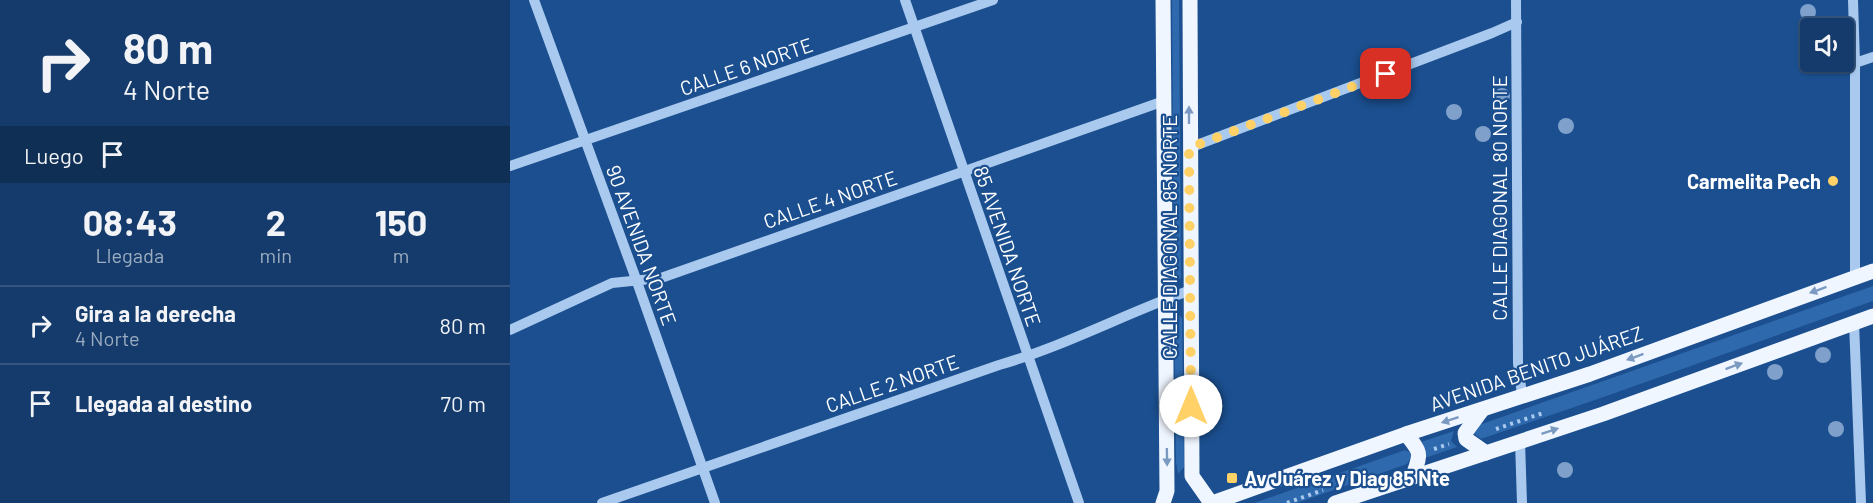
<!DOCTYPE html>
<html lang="es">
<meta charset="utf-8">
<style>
:root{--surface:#143b6b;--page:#1d4271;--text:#f1f3f6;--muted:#9dadc1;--line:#33557e}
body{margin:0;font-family:Barlow,sans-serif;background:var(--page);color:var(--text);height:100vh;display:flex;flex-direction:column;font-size:22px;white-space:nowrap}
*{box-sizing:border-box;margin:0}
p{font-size:20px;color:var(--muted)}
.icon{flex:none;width:33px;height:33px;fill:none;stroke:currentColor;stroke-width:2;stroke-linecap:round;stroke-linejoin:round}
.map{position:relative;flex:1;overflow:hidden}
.sheet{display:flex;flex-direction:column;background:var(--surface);width:510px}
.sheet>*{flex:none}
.guide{background:#143b6b;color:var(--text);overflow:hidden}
.tools{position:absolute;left:1290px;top:18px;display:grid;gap:12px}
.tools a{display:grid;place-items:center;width:54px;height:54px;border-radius:6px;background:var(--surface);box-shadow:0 2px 4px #0004,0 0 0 2px var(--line);font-size:30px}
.pin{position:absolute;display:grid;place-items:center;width:51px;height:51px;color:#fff;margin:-26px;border-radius:12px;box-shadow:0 3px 9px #0006}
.me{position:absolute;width:66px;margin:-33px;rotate:0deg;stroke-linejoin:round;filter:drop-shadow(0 0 4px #0008)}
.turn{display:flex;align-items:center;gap:21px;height:126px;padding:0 24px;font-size:27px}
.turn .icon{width:78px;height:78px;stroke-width:2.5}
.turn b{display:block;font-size:42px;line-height:51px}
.then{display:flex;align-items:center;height:57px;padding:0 24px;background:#0003;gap:12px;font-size:22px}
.eta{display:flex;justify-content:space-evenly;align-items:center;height:102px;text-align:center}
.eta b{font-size:36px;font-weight:700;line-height:42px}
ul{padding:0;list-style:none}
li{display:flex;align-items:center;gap:18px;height:78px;padding:0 24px;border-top:2px solid var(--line)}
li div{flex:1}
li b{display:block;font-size:22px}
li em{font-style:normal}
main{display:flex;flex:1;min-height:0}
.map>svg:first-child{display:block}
.green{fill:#2e69ad}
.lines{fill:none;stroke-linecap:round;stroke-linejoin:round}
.path{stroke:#a9c9ee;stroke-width:4;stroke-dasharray:3 4.5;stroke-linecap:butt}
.minor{stroke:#a9c9ee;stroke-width:10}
.major{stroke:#f0f6ff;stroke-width:15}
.tree{fill:#7ea0ca}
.oneway{fill:#7b9ac1}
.route{stroke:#ffd166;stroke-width:10;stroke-dasharray:0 18}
.poi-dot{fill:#ffd166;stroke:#1b4f8f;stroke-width:2}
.labels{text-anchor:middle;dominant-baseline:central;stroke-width:4.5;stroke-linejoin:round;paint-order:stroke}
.street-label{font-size:20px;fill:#fff;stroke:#1b4f8f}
.poi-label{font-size:20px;font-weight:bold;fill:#fff;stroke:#1b4f8f;text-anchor:end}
</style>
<main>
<section class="sheet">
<div class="guide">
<div class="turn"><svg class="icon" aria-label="right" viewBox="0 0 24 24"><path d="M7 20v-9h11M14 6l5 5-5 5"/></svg><div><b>80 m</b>4 Norte</div></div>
<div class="then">Luego<svg class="icon" aria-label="arrive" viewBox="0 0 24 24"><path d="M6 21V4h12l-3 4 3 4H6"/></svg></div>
</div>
<div class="eta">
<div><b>08:43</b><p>Llegada</p></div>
<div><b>2</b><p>min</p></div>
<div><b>150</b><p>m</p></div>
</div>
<ul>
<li><svg class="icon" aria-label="right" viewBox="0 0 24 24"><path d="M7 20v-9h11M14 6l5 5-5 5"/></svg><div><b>Gira a la derecha</b><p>4 Norte</p></div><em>80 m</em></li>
<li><svg class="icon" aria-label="arrive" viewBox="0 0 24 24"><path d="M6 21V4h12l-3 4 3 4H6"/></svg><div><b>Llegada al destino</b></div><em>70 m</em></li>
</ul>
</section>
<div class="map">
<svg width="1363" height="503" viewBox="0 0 1363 503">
<rect width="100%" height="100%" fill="#1b4f8f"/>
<g class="green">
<path d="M662,0h7l2,278 -7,6z"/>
<path d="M1363,286v15l-275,98 -117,40 -8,-6 6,-8z"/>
<path d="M668,314l4,4 2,149 -6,7 -2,-12 -2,-144z"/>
<path d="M944,431l-3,10 6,6 -32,11 1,-8 -5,-8z"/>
<path d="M895,450l8,4 -6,10 -110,39h-43z"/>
</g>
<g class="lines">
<g class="path">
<path d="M986,429l47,-16"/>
<path d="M924,449l15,-5"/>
<path d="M777,503l36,-13"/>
</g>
<g class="minor">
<path d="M24,0l102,279 79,224"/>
<path d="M395,0l174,503"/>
<path d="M1006,0l2,363 4,32"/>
<path d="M1343,0l2,63v213"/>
<path d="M1345,63l18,-6"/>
<path d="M679,148l303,-115 25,-11"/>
<path d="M0,166l483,-166"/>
<path d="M1344,322l7,181"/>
<path d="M0,330l102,-47 49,-5 503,-177"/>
<path d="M1010,441l2,62"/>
<path d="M92,503l397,-138c66,-19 127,-52 192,-75"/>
</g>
<g class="major">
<path d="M653,0l4,491 -4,12"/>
<path d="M680,0l2,476 19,27"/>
<path d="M972,410l-17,23 1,6 20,14"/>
<path d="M896,434c16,20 15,18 7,42"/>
<path d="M702,503l194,-69 184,-60 283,-103"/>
<path d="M825,503l268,-89 270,-98"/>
</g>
</g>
<g class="tree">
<circle cx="1298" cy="12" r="8"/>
<circle cx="992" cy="96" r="8"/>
<circle cx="944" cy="112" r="8"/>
<circle cx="1056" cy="126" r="8"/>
<circle cx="973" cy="134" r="8"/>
<circle cx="1313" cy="355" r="8"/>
<circle cx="1265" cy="372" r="8"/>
<circle cx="1326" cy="429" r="8"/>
<circle cx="1055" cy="470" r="8"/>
</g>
<defs><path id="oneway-solid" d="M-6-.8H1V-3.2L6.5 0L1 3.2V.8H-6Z" transform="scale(1.5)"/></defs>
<g class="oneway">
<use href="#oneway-solid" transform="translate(679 115) rotate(-90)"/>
<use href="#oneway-solid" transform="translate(1308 290) rotate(160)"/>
<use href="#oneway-solid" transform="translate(1125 357) rotate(160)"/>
<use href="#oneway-solid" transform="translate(1224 366) rotate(-20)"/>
<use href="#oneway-solid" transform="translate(940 420) rotate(162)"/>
<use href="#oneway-solid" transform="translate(1040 431) rotate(-18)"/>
<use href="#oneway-solid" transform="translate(657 457) rotate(89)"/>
</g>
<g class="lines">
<path class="route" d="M681,406l-2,-258 197,-74"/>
</g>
<g class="poi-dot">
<circle cx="1323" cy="181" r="6"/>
<rect x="716" y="472" width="12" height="12" rx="3"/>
</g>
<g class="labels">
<g class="street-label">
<text transform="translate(236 66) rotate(-19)">CALLE 6 NORTE</text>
<text transform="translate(989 198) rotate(-90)">CALLE DIAGONAL 80 NORTE</text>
<text transform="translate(320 199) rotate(-19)">CALLE 4 NORTE</text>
<text transform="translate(659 237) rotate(-90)">CALLE DIAGONAL 85 NORTE</text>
<text transform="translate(132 245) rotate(70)">90 AVENIDA NORTE</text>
<text transform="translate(498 246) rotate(71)">85 AVENIDA NORTE</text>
<text transform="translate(1026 368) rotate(-19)">AVENIDA BENITO JUÁREZ</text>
<text transform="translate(382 383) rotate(-19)">CALLE 2 NORTE</text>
</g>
<g class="poi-label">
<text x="1311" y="181">Carmelita Pech</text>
<text x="734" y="478" text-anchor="start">Av Juárez y Diag 85 Nte</text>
</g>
</g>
</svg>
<div class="tools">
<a><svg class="icon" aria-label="sound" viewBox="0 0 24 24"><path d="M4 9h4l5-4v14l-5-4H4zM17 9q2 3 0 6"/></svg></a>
</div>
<div class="pin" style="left:876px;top:74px;background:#d93025"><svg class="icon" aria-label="arrive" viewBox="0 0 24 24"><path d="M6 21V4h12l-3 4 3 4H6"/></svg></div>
<svg class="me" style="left:681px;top:406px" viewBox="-20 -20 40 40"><circle r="19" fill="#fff"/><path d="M0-13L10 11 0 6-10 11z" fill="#ffd166"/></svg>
</div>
</main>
